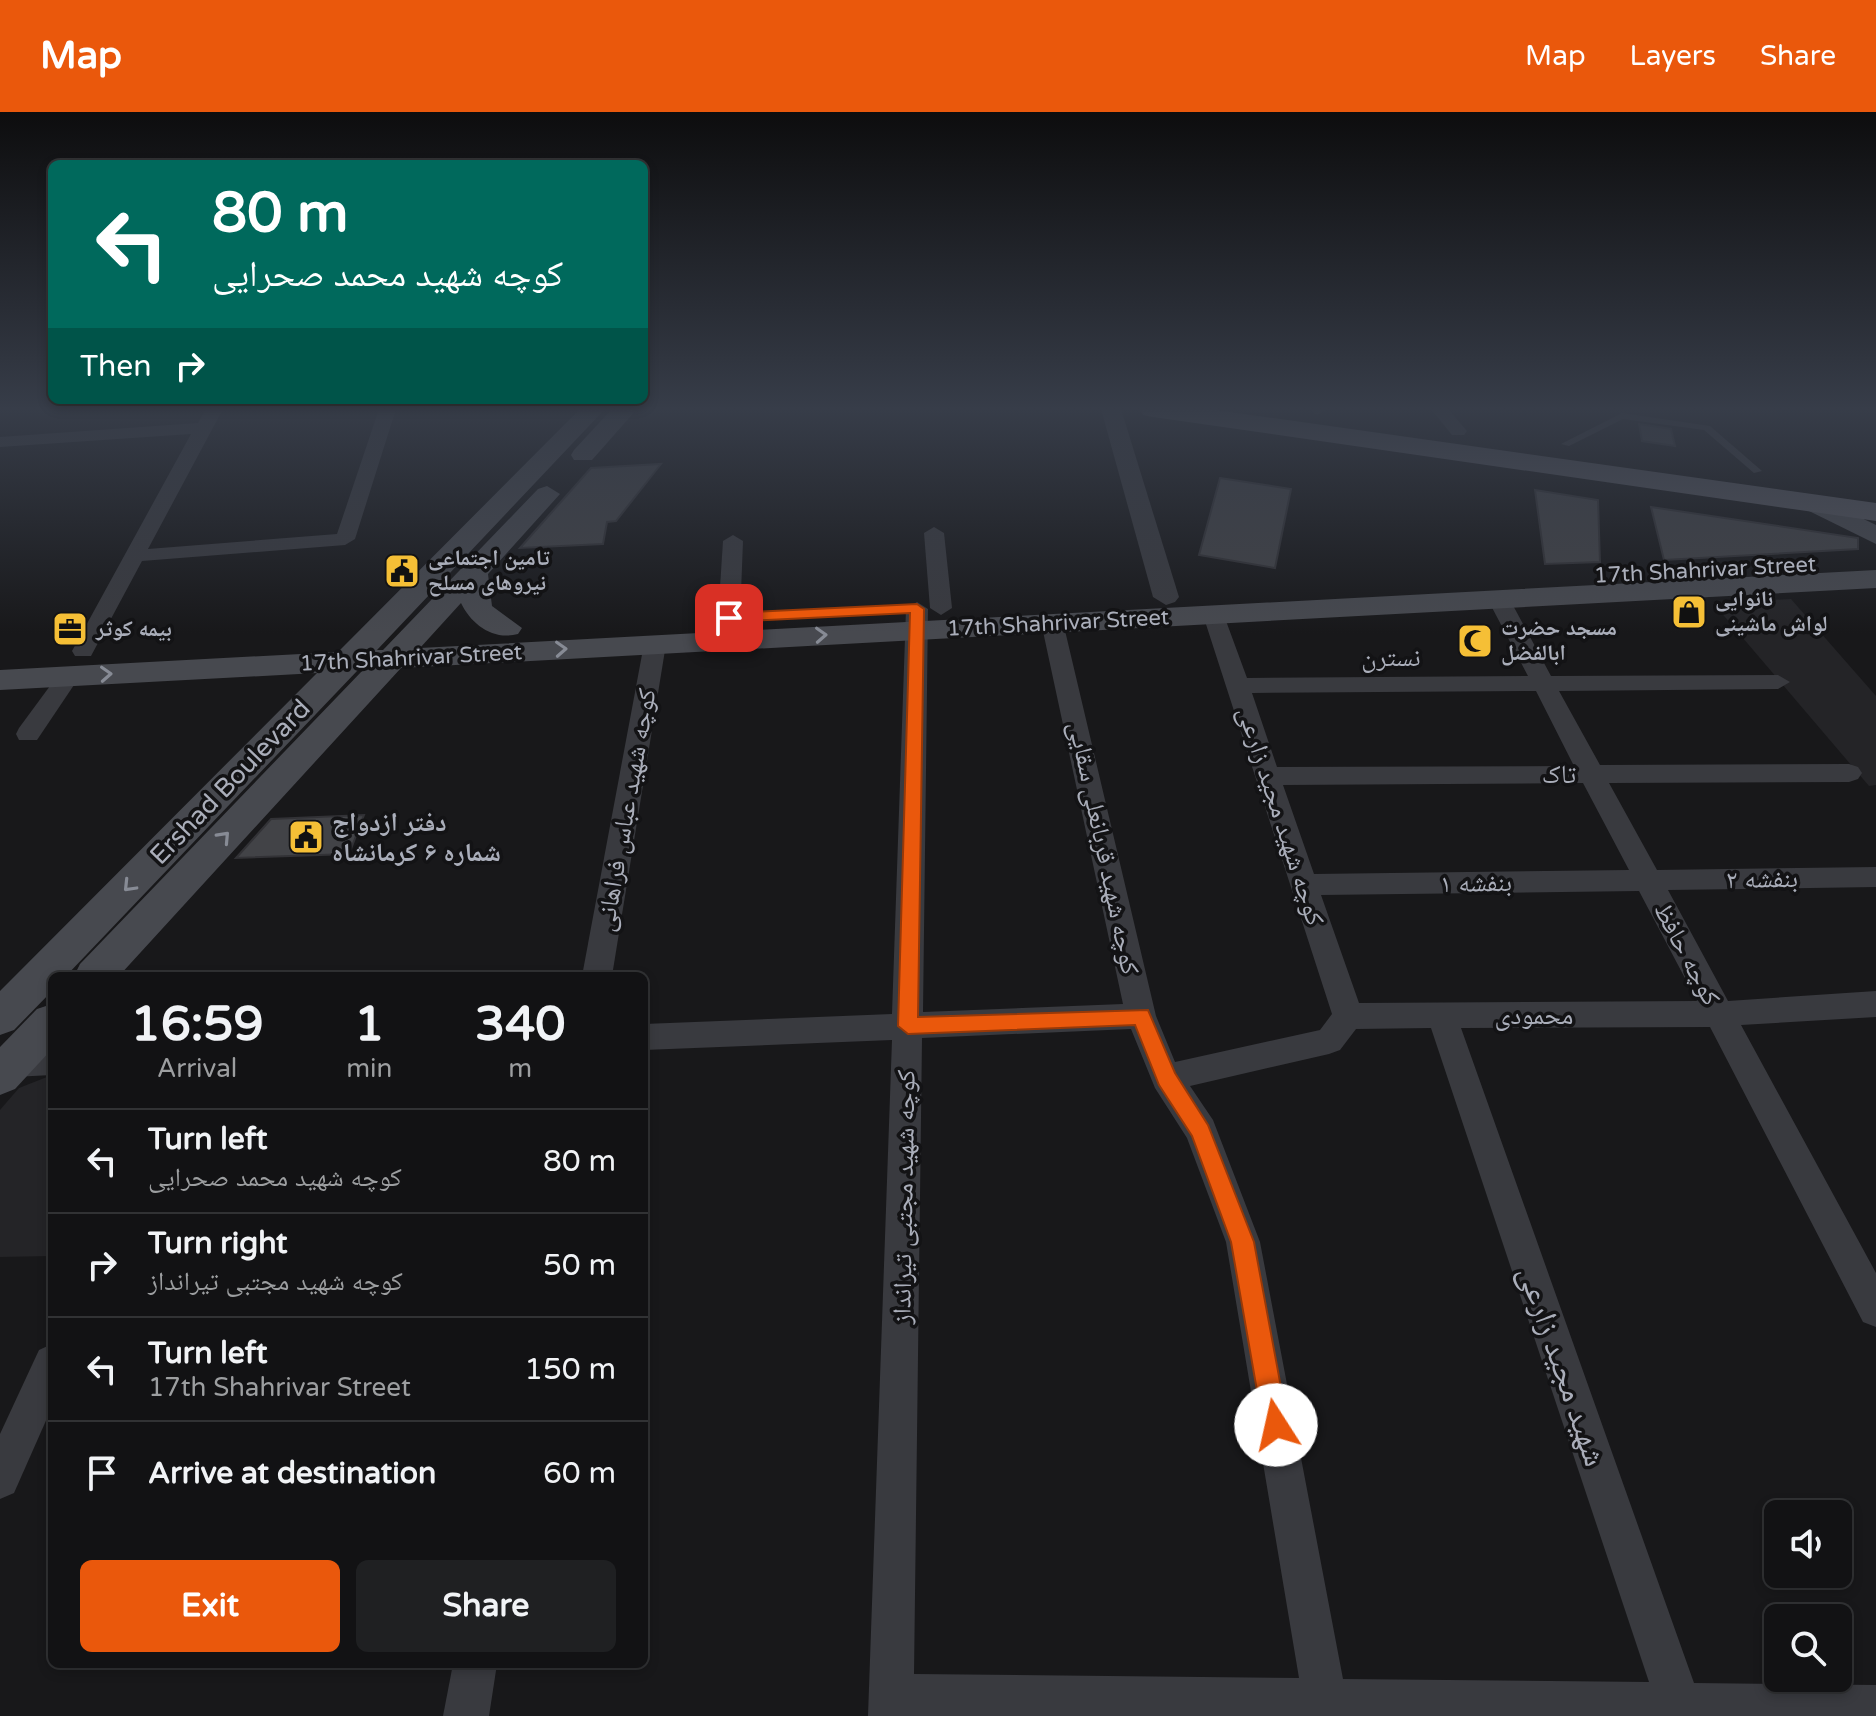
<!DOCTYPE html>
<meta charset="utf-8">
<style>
:root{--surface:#121214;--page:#1f2022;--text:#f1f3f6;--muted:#9c9ea0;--line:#313234;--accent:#ea580c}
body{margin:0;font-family:"Varela Round","Noto Naskh Arabic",sans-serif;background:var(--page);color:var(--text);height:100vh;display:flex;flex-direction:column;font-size:30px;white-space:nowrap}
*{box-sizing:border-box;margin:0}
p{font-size:26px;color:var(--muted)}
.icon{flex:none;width:44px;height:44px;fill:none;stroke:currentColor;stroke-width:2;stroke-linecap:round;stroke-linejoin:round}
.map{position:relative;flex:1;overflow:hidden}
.drawer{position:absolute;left:48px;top:860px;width:600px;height:696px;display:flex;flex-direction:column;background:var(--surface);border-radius:12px;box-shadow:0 4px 12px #0003,0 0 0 2px var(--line)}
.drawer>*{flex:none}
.banner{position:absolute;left:48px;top:48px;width:600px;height:244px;border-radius:12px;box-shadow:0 4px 12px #0003,0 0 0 2px var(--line);background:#00695c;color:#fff;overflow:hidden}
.buttons{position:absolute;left:1764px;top:1388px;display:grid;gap:16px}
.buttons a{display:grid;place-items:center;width:88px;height:88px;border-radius:12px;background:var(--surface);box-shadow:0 4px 12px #0003,0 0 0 2px var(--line);font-size:40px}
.pin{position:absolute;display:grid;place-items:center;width:68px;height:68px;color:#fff;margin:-34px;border-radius:16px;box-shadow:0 4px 12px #0006}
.me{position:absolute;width:88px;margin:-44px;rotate:350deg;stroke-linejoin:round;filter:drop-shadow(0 0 6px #0008)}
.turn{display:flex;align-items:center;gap:28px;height:168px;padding:0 32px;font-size:36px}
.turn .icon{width:104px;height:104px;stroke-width:2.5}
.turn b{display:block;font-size:56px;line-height:68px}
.then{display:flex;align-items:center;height:76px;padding:0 32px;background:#0003;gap:16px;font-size:30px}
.eta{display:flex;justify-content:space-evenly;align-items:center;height:136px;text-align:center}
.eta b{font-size:48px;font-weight:700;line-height:56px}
.action{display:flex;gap:16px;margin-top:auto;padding:16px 32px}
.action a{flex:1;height:92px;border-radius:12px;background:var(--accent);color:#fff;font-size:32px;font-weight:700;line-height:92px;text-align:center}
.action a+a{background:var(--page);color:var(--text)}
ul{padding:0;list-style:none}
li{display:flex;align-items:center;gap:24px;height:104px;padding:0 32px;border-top:2px solid var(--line)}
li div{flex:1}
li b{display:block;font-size:30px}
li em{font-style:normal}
header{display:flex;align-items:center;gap:48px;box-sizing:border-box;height:112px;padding:0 40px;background:var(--accent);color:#fff}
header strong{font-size:38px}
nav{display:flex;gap:44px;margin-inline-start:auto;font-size:28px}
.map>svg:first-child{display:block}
.built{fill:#242427}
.building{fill:#424347;stroke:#323236;stroke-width:2}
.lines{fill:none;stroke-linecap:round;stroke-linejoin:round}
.service{fill:#393a3f;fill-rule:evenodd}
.minor{fill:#393a3f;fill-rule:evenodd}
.tertiary{fill:#393a3f;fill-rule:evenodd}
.secondary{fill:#47494f;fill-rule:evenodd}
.primary{fill:#55565e;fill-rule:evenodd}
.oneway{stroke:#878b95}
.route{fill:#ea580c;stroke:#983908;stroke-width:2}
.labels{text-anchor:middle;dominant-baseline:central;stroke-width:7;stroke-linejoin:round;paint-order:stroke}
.far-poi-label{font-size:22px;font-weight:bold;fill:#aaaeba;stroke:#131315;text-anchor:start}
.far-street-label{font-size:22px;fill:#aaaeba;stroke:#131315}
.street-label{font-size:26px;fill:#aaaeba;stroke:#131315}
.poi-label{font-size:26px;font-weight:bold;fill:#aaaeba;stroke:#131315;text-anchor:start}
.near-street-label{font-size:32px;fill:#aaaeba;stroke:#131315}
</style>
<header>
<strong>Map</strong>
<nav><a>Map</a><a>Layers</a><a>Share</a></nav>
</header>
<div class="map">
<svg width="1876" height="1604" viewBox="0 0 1876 1604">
<rect width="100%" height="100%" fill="#18181a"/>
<g class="built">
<path d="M1791,487l85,97v89l-7,1 -156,-183z"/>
<path d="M52,963v181l-52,1v-147l19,-22z"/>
</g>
<g class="building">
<path d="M1639,312l32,5 4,17 -33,-5z"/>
<path d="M661,352l-45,57 -9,1 -4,22 -83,4 71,-80z"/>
<path d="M1220,366l71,11 -16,79 -76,-13z"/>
<path d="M1535,378l63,10 2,62 -55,2z"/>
<path d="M1651,395l207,31v11l-194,11z"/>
<path d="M364,703l-15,39 -113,4 35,-39z"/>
</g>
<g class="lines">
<path class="service" d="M1622,301l88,13 52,45 -8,2 -50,-43 -81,-11 -54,27 -8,-2z"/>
<g class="minor">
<path d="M206,297h17l-75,140 189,-15 42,-125h17l-41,130 -10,6 -203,16 -51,95h-16l-3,-5 119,-217 -191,13v-10l198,-14z"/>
<path d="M1309,297h16l1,1 -9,5z"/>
<path d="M1431,297h17l19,22 -3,4h-12z"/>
<path d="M934,415l10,6 8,75 -11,7 -11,-7 -6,-75z"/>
<path d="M733,423l10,6 -3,77 -11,7 -11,-7 5,-77z"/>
<path d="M1498,480l11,6 42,78 227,-1 12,7 -12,7 -219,2 41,74 249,-1 9,3 4,6 -4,6 -9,3 -240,1 48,87 219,-3v20l-208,3 60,111 148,-10v26l-135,8 135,248v54l-13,-5 -153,-295 -249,1 233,655 182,2v31h-1008l24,-676 -248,10v-26l248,-10 14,-405 11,-7 11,7 -5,403 200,-8 -82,-382 11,-7 11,7 93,394 19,46 145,-32 12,-16 -129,-399 3,-5h16l25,68 281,-2 -41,-78zM1536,579l38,75 -297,1 -25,-74zM1583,671l46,87 -315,4 -31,-89zM1639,779l58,110 -338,2 -38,-108zM1431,916l218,654 -306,-3 -83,-437 -47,-122 -23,-34 139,-32 11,-4 16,-21zM1131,917l24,59 32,50 39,104 73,436 -385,-4 8,-636z"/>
<path d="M655,525l11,7 -54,332h-30l62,-332z"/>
<path d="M69,557l11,7 -43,64h-18l-3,-6 3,-6 42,-57z"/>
<path d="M52,935v28l-39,2 -13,-9 2,-15z"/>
<path d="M52,1232v63l-38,86 -14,6v-65l39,-84z"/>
<path d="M453,1552h44l-8,52h-46z"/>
</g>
<path class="tertiary" d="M1101,297h20l58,188 -4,5 -9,3 -13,-8z"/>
<g class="secondary">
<path d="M580,297h25l-228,241h6l155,-161 9,-3 13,8 -72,80 4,32 30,22 -4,6c-25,7 -47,-10 -57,-31l-41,45 1456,-78v18l-1475,80 -282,308h-45l6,-12 283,-294 -6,1 -291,305h-14v15l-38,39 -14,5v-44l317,-318 -317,17v-20l338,-18z"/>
<path d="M612,297h25l-45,51h-18l-3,-5 3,-5z"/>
<path d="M1816,384l60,29v19l-69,-34 -4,-6 4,-6z"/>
<path d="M52,892v45l-37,40 -15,6v-48l37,-38z"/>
</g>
<path class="primary" d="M1139,297h70l667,94v18l-723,-104 -10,-2z"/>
</g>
<defs><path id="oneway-chevron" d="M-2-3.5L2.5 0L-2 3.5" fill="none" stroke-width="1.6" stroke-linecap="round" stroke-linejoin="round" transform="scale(2)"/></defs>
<g class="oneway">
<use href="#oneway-chevron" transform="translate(821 523) rotate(-3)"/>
<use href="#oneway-chevron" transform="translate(561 537) rotate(-3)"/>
<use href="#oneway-chevron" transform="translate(106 562) rotate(-3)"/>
<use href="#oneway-chevron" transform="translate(224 725) rotate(-47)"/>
<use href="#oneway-chevron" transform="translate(129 774) rotate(134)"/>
</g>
<linearGradient id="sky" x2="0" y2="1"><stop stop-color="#0d0d0e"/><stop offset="0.57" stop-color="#373d49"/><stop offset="1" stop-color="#373d49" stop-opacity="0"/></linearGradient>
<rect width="1876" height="521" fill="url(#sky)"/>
<path class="route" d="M917,492l7,5 -6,408 230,-7 27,63 33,52 46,117 34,183 -3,9 -9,4 -9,-4 -4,-9 -32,-183 -39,-106 -33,-51 -24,-60 -227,9 -10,-8 12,-413 -181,9 -7,-4 7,-5z"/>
<defs>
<symbol id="civic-square" viewBox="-11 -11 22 22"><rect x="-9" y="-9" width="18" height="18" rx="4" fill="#f5bf36" stroke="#131315"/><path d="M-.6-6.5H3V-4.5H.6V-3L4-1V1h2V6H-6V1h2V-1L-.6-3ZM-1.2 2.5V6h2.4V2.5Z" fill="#111"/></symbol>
<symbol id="shop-square" viewBox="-11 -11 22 22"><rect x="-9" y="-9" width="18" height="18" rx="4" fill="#f5bf36" stroke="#131315"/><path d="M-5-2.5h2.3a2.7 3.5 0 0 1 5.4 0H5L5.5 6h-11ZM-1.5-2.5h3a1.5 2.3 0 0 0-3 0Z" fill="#111"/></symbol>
<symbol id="office-square" viewBox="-11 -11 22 22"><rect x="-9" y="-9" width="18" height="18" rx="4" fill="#f5bf36" stroke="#131315"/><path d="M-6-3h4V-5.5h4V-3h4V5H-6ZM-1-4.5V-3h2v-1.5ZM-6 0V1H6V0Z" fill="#111"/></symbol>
<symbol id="mosque-square" viewBox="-11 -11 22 22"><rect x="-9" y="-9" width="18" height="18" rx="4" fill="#f5bf36" stroke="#131315"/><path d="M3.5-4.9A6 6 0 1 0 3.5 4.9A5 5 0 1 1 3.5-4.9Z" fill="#111"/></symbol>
</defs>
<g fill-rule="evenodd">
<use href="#civic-square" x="382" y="439" width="40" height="40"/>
<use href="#shop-square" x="1669" y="480" width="40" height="40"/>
<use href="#office-square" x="50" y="497" width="40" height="40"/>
<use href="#mosque-square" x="1455" y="509" width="40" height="40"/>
<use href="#civic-square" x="286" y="705" width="40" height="40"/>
</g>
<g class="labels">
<g class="far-poi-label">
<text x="428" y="446">تامین اجتماعی<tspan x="428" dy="25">نیروهای مسلح</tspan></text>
<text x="1715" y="487">نانوایی<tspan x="1715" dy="25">لواش ماشینی</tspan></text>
<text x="1501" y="516">مسجد حضرت<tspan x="1501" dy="25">ابالفضل</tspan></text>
<text x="96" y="517">بیمه کوثر</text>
</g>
<g class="far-street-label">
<text transform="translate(1705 458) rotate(-3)">17th Shahrivar Street</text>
<text transform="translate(1058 511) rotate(-3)">17th Shahrivar Street</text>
<text transform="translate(411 546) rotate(-3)">17th Shahrivar Street</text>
</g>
<g class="street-label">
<text x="1391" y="545">نسترن</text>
<text x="1559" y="662">تاک</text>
<text transform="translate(230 670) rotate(-46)">Ershad Boulevard</text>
<text transform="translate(626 698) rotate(-80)">کوچه شهید عباس فراهانی</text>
<text transform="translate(1281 704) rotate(72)">کوچه شهید مجید زارعی</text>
<text transform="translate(1104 736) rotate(78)">کوچه شهید قربانعلی سقایی</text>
<text transform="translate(1762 767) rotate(-1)">بنفشه ۲</text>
<text transform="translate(1476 771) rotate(-1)">بنفشه ۱</text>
<text transform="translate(1687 842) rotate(62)">کوچه حافظ</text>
<text x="1534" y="903">محمودی</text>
<text transform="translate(904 1085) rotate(-89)">کوچه شهید مجتبی تیرانداز</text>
</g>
<g class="poi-label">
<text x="332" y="710">دفتر ازدواج<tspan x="332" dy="30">شماره ۶ کرمانشاه</tspan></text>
</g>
<g class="near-street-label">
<text transform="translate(1562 1254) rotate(71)">شهید مجید زارعی</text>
</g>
</g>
</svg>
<div class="buttons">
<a><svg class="icon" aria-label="sound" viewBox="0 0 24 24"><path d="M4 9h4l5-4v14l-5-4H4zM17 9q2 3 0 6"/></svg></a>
<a><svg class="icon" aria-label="search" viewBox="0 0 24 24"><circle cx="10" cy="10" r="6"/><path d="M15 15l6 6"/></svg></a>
</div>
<div class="pin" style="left:729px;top:506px;background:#d93025"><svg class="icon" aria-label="arrive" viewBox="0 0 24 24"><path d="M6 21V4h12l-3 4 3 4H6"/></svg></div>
<svg class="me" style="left:1276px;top:1313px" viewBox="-20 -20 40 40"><circle r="19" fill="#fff"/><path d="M0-13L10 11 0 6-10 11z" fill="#ea580c"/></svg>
<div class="banner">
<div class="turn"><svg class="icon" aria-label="left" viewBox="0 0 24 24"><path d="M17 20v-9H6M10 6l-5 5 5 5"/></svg><div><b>80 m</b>کوچه شهید محمد صحرایی</div></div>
<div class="then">Then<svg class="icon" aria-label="right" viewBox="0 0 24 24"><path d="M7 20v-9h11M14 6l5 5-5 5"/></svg></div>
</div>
<section class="drawer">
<div class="eta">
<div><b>16:59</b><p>Arrival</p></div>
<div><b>1</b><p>min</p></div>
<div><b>340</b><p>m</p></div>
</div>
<ul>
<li><svg class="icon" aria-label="left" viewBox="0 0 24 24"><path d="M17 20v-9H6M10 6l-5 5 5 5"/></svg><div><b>Turn left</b><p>کوچه شهید محمد صحرایی</p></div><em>80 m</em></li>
<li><svg class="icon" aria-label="right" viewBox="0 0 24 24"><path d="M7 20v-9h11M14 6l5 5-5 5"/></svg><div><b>Turn right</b><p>کوچه شهید مجتبی تیرانداز</p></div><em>50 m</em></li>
<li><svg class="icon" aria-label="left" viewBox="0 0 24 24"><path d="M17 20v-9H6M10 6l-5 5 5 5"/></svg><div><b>Turn left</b><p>17th Shahrivar Street</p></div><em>150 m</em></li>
<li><svg class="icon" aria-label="arrive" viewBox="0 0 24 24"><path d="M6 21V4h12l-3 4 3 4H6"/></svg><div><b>Arrive at destination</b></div><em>60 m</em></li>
</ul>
<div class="action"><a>Exit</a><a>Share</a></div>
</section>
</div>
